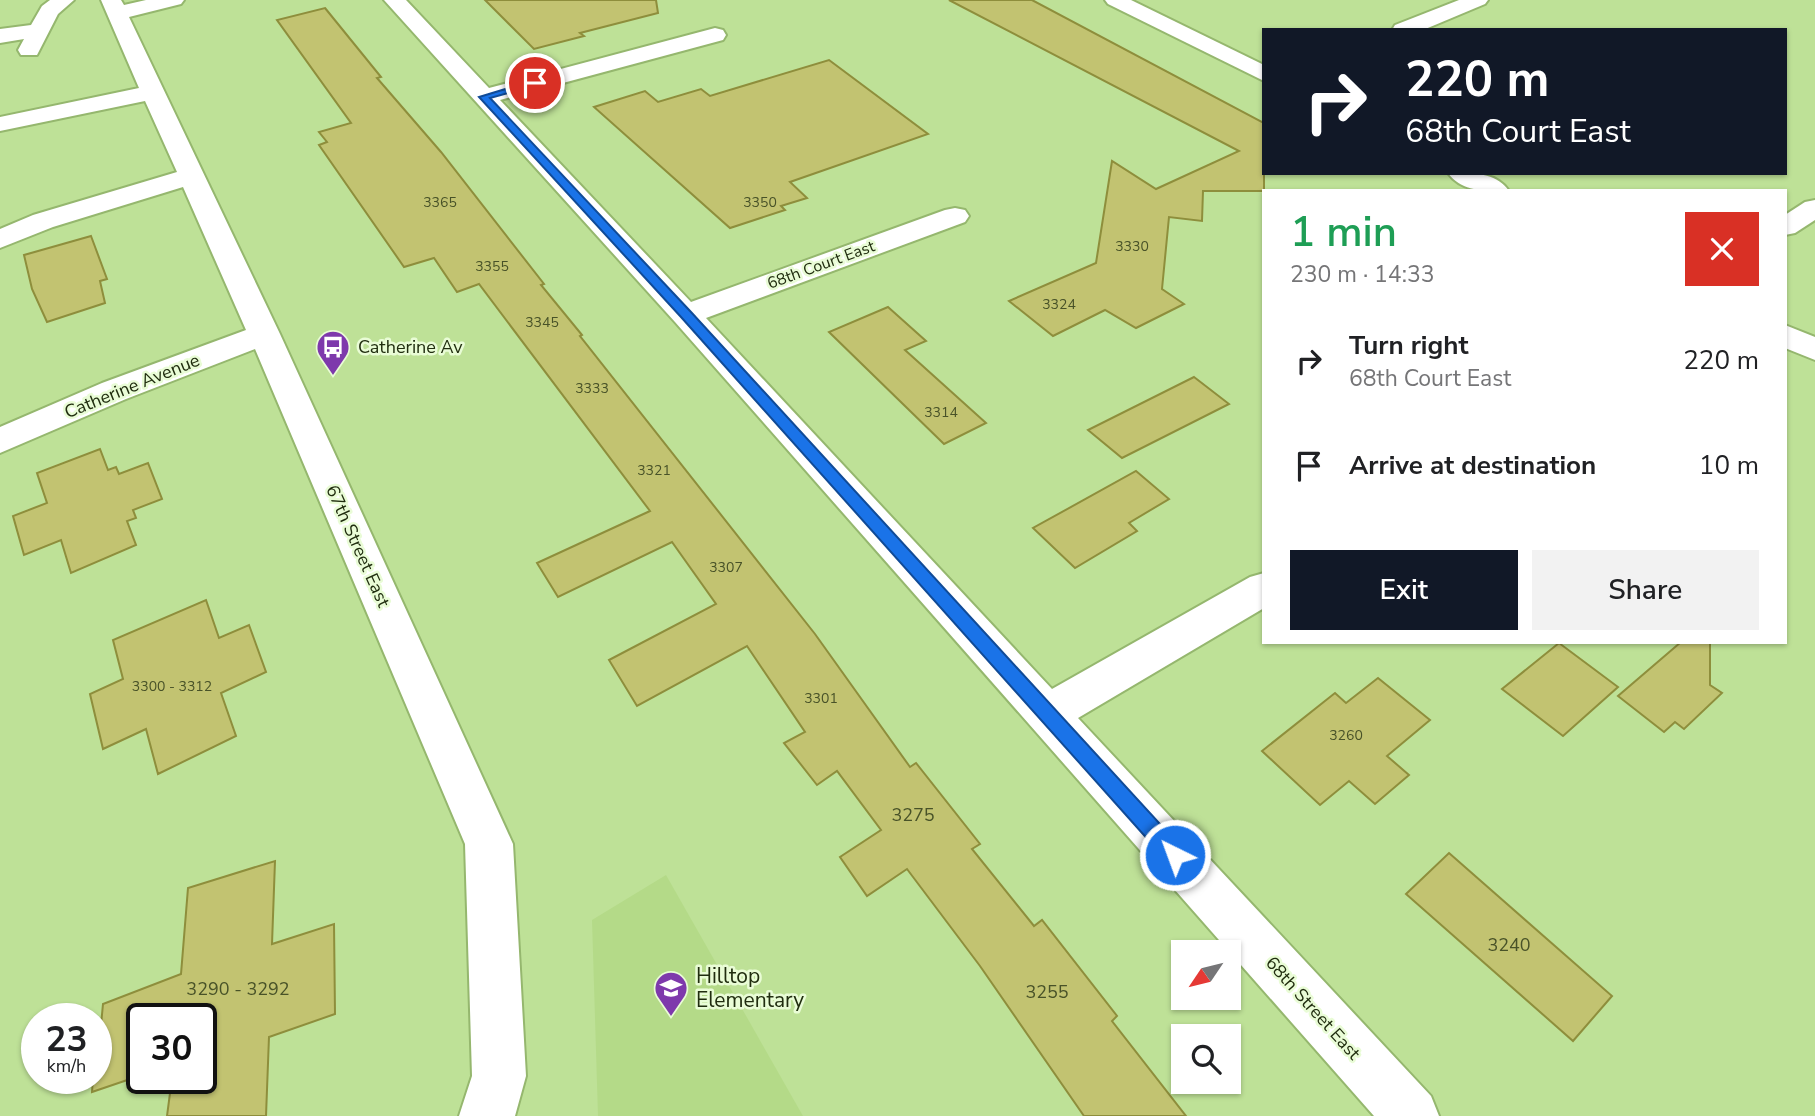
<!DOCTYPE html>
<meta charset="utf-8">
<style>
:root{--surface:#fff;--page:#f2f2f2;--text:#202124;--muted:#757577;--accent:#111827}
body{margin:0;font-family:"Nunito Sans",sans-serif;background:var(--page);color:var(--text);height:100vh;display:flex;flex-direction:column;font-size:26px;white-space:nowrap}
*{box-sizing:border-box;margin:0}
p{font-size:23px;color:var(--muted)}
.icon{flex:none;width:38px;height:38px;fill:none;stroke:currentColor;stroke-width:2;stroke-linecap:round;stroke-linejoin:round}
.map{position:relative;flex:1;overflow:hidden}
.side{position:absolute;left:1262px;top:189px;width:525px;height:455px;display:flex;flex-direction:column;background:var(--surface);border-radius:0px;box-shadow:0 2px 5px #0004}
.side>*{flex:none}
.guide{position:absolute;left:1262px;top:28px;width:525px;height:147px;border-radius:0px;box-shadow:0 2px 5px #0004;background:#111827;color:#fff;overflow:hidden}
.needle{width:46px;rotate:235deg}
.controls{position:absolute;left:1171px;top:940px;display:grid;gap:14px}
.controls a{display:grid;place-items:center;width:70px;height:70px;border-radius:0px;background:var(--surface);box-shadow:0 2px 5px #0004;font-size:35px}
.speed{position:absolute;left:21px;top:1003px;display:flex;gap:14px;font-size:35px;font-weight:700;text-align:center}
.speed>*{display:grid;place-content:center;width:91px;height:91px;border-radius:50%;background:var(--surface);box-shadow:0 2px 5px #0004;line-height:1}
.speed small{font-size:18px;font-weight:400}
.speed .limit{border:4px solid #111;border-radius:10px;background:#fff;color:#111}
.pin{position:absolute;display:grid;place-items:center;width:60px;height:60px;color:#fff;margin:-30px;border:4px solid #fff;border-radius:50%;box-shadow:0 2px 7px #0007}
.me{position:absolute;width:77px;margin:-38px;rotate:318deg;stroke-linejoin:round;filter:drop-shadow(0 0 5px #0008)}
.turn{display:flex;align-items:center;gap:24px;height:147px;padding:0 28px;font-size:32px}
.turn .icon{width:91px;height:91px;stroke-width:2.5}
.turn b{display:block;font-size:49px;line-height:60px}
.round{display:grid;place-items:center;flex:none;width:74px;height:74px;border-radius:0px;background:var(--page)}
.summary{display:flex;align-items:center;justify-content:space-between;height:119px;padding:0 28px}
h1{font-size:42px;font-weight:600;line-height:52px;color:#1e9e55}
.button{display:flex;gap:14px;margin-top:auto;padding:14px 28px}
.button a{flex:1;height:80px;border-radius:0px;background:var(--accent);color:#fff;font-size:28px;font-weight:600;line-height:80px;text-align:center}
.button a+a{background:var(--page);color:var(--text)}
ul{padding:0;list-style:none}
li{display:flex;align-items:center;gap:21px;height:105px;padding:0 28px}
li div{flex:1}
li b{display:block;font-size:26px}
li em{font-style:normal}
.map>svg:first-child{display:block}
.built{fill:#b4da88}
.building{fill:#c2c371;stroke:#8e8e3c;stroke-width:2}
.lines{fill:none;stroke-linecap:round;stroke-linejoin:round}
.minor-casing{stroke:#95b76e;stroke-width:4}
.minor{fill:#fff;fill-rule:evenodd}
.route{fill:#1a73e8;stroke:#114b97;stroke-width:2}
.labels{text-anchor:middle;dominant-baseline:central;stroke-width:5;stroke-linejoin:round;paint-order:stroke}
.number-label{font-size:14px;fill:#485228}
.far-street-label{font-size:16px;fill:#202d0f;stroke:#e9fcd6}
.poi-label{font-size:18px;fill:#202d0f;stroke:#e9fcd6;text-anchor:start}
.street-label{font-size:18px;fill:#202d0f;stroke:#e9fcd6}
.near-number-label{font-size:18px;fill:#485228}
.near-poi-label{font-size:21px;fill:#202d0f;stroke:#e9fcd6;text-anchor:start}
</style>
<div class="map">
<svg width="1815" height="1116" viewBox="0 0 1815 1116">
<rect width="100%" height="100%" fill="#bee197"/>
<path class="built" d="M666,875l137,241h-205l-6,-196z"/>
<g class="building">
<path d="M485,0h171l2,13 -78,20 4,3 -50,13z"/>
<path d="M949,0h83l232,123v68h-61l-1,30 -33,-4 -7,72 22,15 -48,24 -31,-18 -52,26 -44,-35 87,-38 16,-102 44,28 83,-38z"/>
<path d="M325,8l56,69 -4,1 64,74 103,132 -3,1 41,50 -2,1 235,298 95,133 6,-4 64,81 -8,5 62,77 8,-6 75,96 -5,5 74,95h-102l-104,-150 -73,-97 -40,27 -27,-39 41,-27 -44,-59 -20,14 -33,-42 21,-11 -58,-86 -110,60 -28,-46 107,-56 -44,-62 -114,55 -21,-34 113,-52 -171,-227 -22,8 -23,-34 -30,9 -85,-122 8,-3 -8,-10 32,-9 -74,-103z"/>
<path d="M829,60l99,74 -138,48 17,16 -26,8 4,4 -55,18 -136,-121 51,-16 13,11 43,-13 9,7z"/>
<path d="M91,236l16,43 -7,2 5,22 -58,19 -15,-33 -8,-34z"/>
<path d="M888,307l38,34 -21,9 81,73 -42,21 -115,-112z"/>
<path d="M1194,377l35,27 -107,54 -34,-28z"/>
<path d="M100,449l8,21 8,-3 3,7 29,-11 14,36 -29,11 3,8 -9,3 9,24 -65,28 -10,-33 -37,15 -11,-39 34,-13 -10,-30z"/>
<path d="M1136,471l33,28 -40,24 8,8 -62,37 -42,-40z"/>
<path d="M206,600l13,38 30,-13 17,47 -45,21 15,43 -78,38 -12,-45 -43,20 -13,-55 33,-15 -10,-39z"/>
<path d="M1681,642h29v43l12,8 -38,36 -9,-7 -11,10 -46,-36z"/>
<path d="M1559,643l59,44 -55,49 -61,-47z"/>
<path d="M1378,678l52,42 -43,36 22,19 -34,29 -26,-23 -29,24 -58,-54 73,-58 11,10z"/>
<path d="M1449,853l163,143 -39,45 -167,-147z"/>
<path d="M275,861l-3,83 62,-20 1,90 -66,23 -3,79h-99l5,-38h29v-60h-59v57l-50,17 1,-14h3l7,-74 78,-30 7,-86z"/>
</g>
<g class="lines">
<defs>
<g id="minor">
<path d="M50,0h24l-16,14 -21,41h-16l-3,-5 6,-11 -24,4v-14l31,-4 11,-19z"/>
<path d="M101,0h20l3,5 22,-5h38l-3,4 -52,13 151,317 233,510 13,232 -11,40h-56l13,-40 -7,-232 -210,-495 -129,50 -126,54v-26l102,-44 144,-53 -63,-143 -130,40 -53,21v-19l33,-14 144,-43 -32,-71 -145,30v-14l139,-29z"/>
<path d="M384,0h22l83,88 226,-60 8,2 3,5 -3,5 -223,60 191,202 254,-92 10,-2 10,2 4,6 -4,6 -259,96 346,371 198,-112 14,-4v35l-186,110 353,378 8,20h-65l-699,-794z"/>
<path d="M1105,0h26l133,65v16l-156,-77z"/>
<path d="M1459,0h29l-3,4 -62,26h-31l3,-5z"/>
<path d="M1448,173c21,0 48,-2 61,18 -21,0 -47,2 -61,-18z"/>
<path d="M1815,200v20l-20,13 -10,2v-20l20,-13z"/>
<path d="M1785,325l30,12v23l-30,-12z"/>
</g>
</defs>
<use href="#minor" class="minor-casing"/>
<use href="#minor" class="minor"/>
</g>
<path class="route" d="M535,80l5,3 -2,2 -48,13 201,214 491,536 3,7 -3,7 -7,2 -7,-2 -487,-545 -202,-220z"/>
<defs>
<symbol id="bus-pin" viewBox="-11 -11 22 30"><path d="M0 17L-7.5 6A9.5 9.5 0 1 1 7.5 6Z" fill="#7e39ac" stroke="#e9fcd6"/><path d="M-5-6H5V4H4V6H2V4H-2V6H-4V4H-5ZM-3.5-4V0h7V-4ZM-3.5 1.2v1.5H-2V1.2ZM2 1.2v1.5H3.5V1.2Z" fill="#fff"/></symbol>
<symbol id="school-pin" viewBox="-11 -11 22 30"><path d="M0 17L-7.5 6A9.5 9.5 0 1 1 7.5 6Z" fill="#7e39ac" stroke="#e9fcd6"/><path d="M0-5L7-2L0 1L-7-2ZM-4 1L0 2.5L4 1V4Q0 6-4 4Z" fill="#fff"/></symbol>
</defs>
<g fill-rule="evenodd">
<use href="#bus-pin" x="314" y="328" width="38" height="52"/>
<use href="#school-pin" x="652" y="969" width="38" height="52"/>
</g>
<g class="labels">
<g class="number-label">
<text x="440" y="202">3365</text>
<text x="760" y="202">3350</text>
<text x="1132" y="246">3330</text>
<text x="492" y="266">3355</text>
<text x="1059" y="304">3324</text>
<text x="542" y="322">3345</text>
<text x="592" y="388">3333</text>
<text x="941" y="412">3314</text>
<text x="654" y="470">3321</text>
<text x="726" y="567">3307</text>
<text x="172" y="686">3300 - 3312</text>
<text x="821" y="698">3301</text>
<text x="1346" y="735">3260</text>
</g>
<g class="far-street-label">
<text transform="translate(821 265) rotate(-20)">68th Court East</text>
</g>
<g class="poi-label">
<text x="358" y="347">Catherine Av</text>
</g>
<g class="street-label">
<text transform="translate(132 386) rotate(-22)">Catherine Avenue</text>
<text transform="translate(358 546) rotate(66)">67th Street East</text>
<text transform="translate(1313 1008) rotate(48)">68th Street East</text>
</g>
<g class="near-number-label">
<text x="913" y="815">3275</text>
<text x="1509" y="945">3240</text>
<text x="238" y="989">3290 - 3292</text>
<text x="1047" y="992">3255</text>
</g>
<g class="near-poi-label">
<text x="696" y="976">Hilltop<tspan x="696" dy="24">Elementary</tspan></text>
</g>
</g>
</svg>
<div class="controls">
<a><svg class="needle" viewBox="-14 -14 28 28"><path d="M0-13l5 13h-10z" fill="#e53935"/><path d="M0 13l5-13h-10z" fill="#757577"/></svg></a>
<a><svg class="icon" aria-label="search" viewBox="0 0 24 24"><circle cx="10" cy="10" r="6"/><path d="M15 15l6 6"/></svg></a>
</div>
<div class="speed"><div>23<small>km/h</small></div><div class="limit">30</div></div>
<div class="pin" style="left:535px;top:83px;background:#d93025"><svg class="icon" aria-label="arrive" viewBox="0 0 24 24"><path d="M6 21V4h12l-3 4 3 4H6"/></svg></div>
<svg class="me" style="left:1175px;top:855px" viewBox="-20 -20 40 40"><circle r="17" fill="#1a73e8" stroke="#fff" stroke-width="3"/><path d="M0-11L8 9 0 5-8 9z" fill="#fff"/></svg>
<div class="guide">
<div class="turn"><svg class="icon" aria-label="right" viewBox="0 0 24 24"><path d="M7 20v-9h11M14 6l5 5-5 5"/></svg><div><b>220 m</b>68th Court East</div></div>
</div>
<section class="side">
<div class="summary"><div><h1>1 min</h1><p>230 m · 14:33</p></div><a class="round" style="background:#d93025;color:#fff"><svg class="icon" aria-label="close" viewBox="0 0 24 24"><path d="M6 6l12 12M18 6L6 18"/></svg></a></div>
<ul>
<li><svg class="icon" aria-label="right" viewBox="0 0 24 24"><path d="M7 20v-9h11M14 6l5 5-5 5"/></svg><div><b>Turn right</b><p>68th Court East</p></div><em>220 m</em></li>
<li><svg class="icon" aria-label="arrive" viewBox="0 0 24 24"><path d="M6 21V4h12l-3 4 3 4H6"/></svg><div><b>Arrive at destination</b></div><em>10 m</em></li>
</ul>
<div class="button"><a>Exit</a><a>Share</a></div>
</section>
</div>
